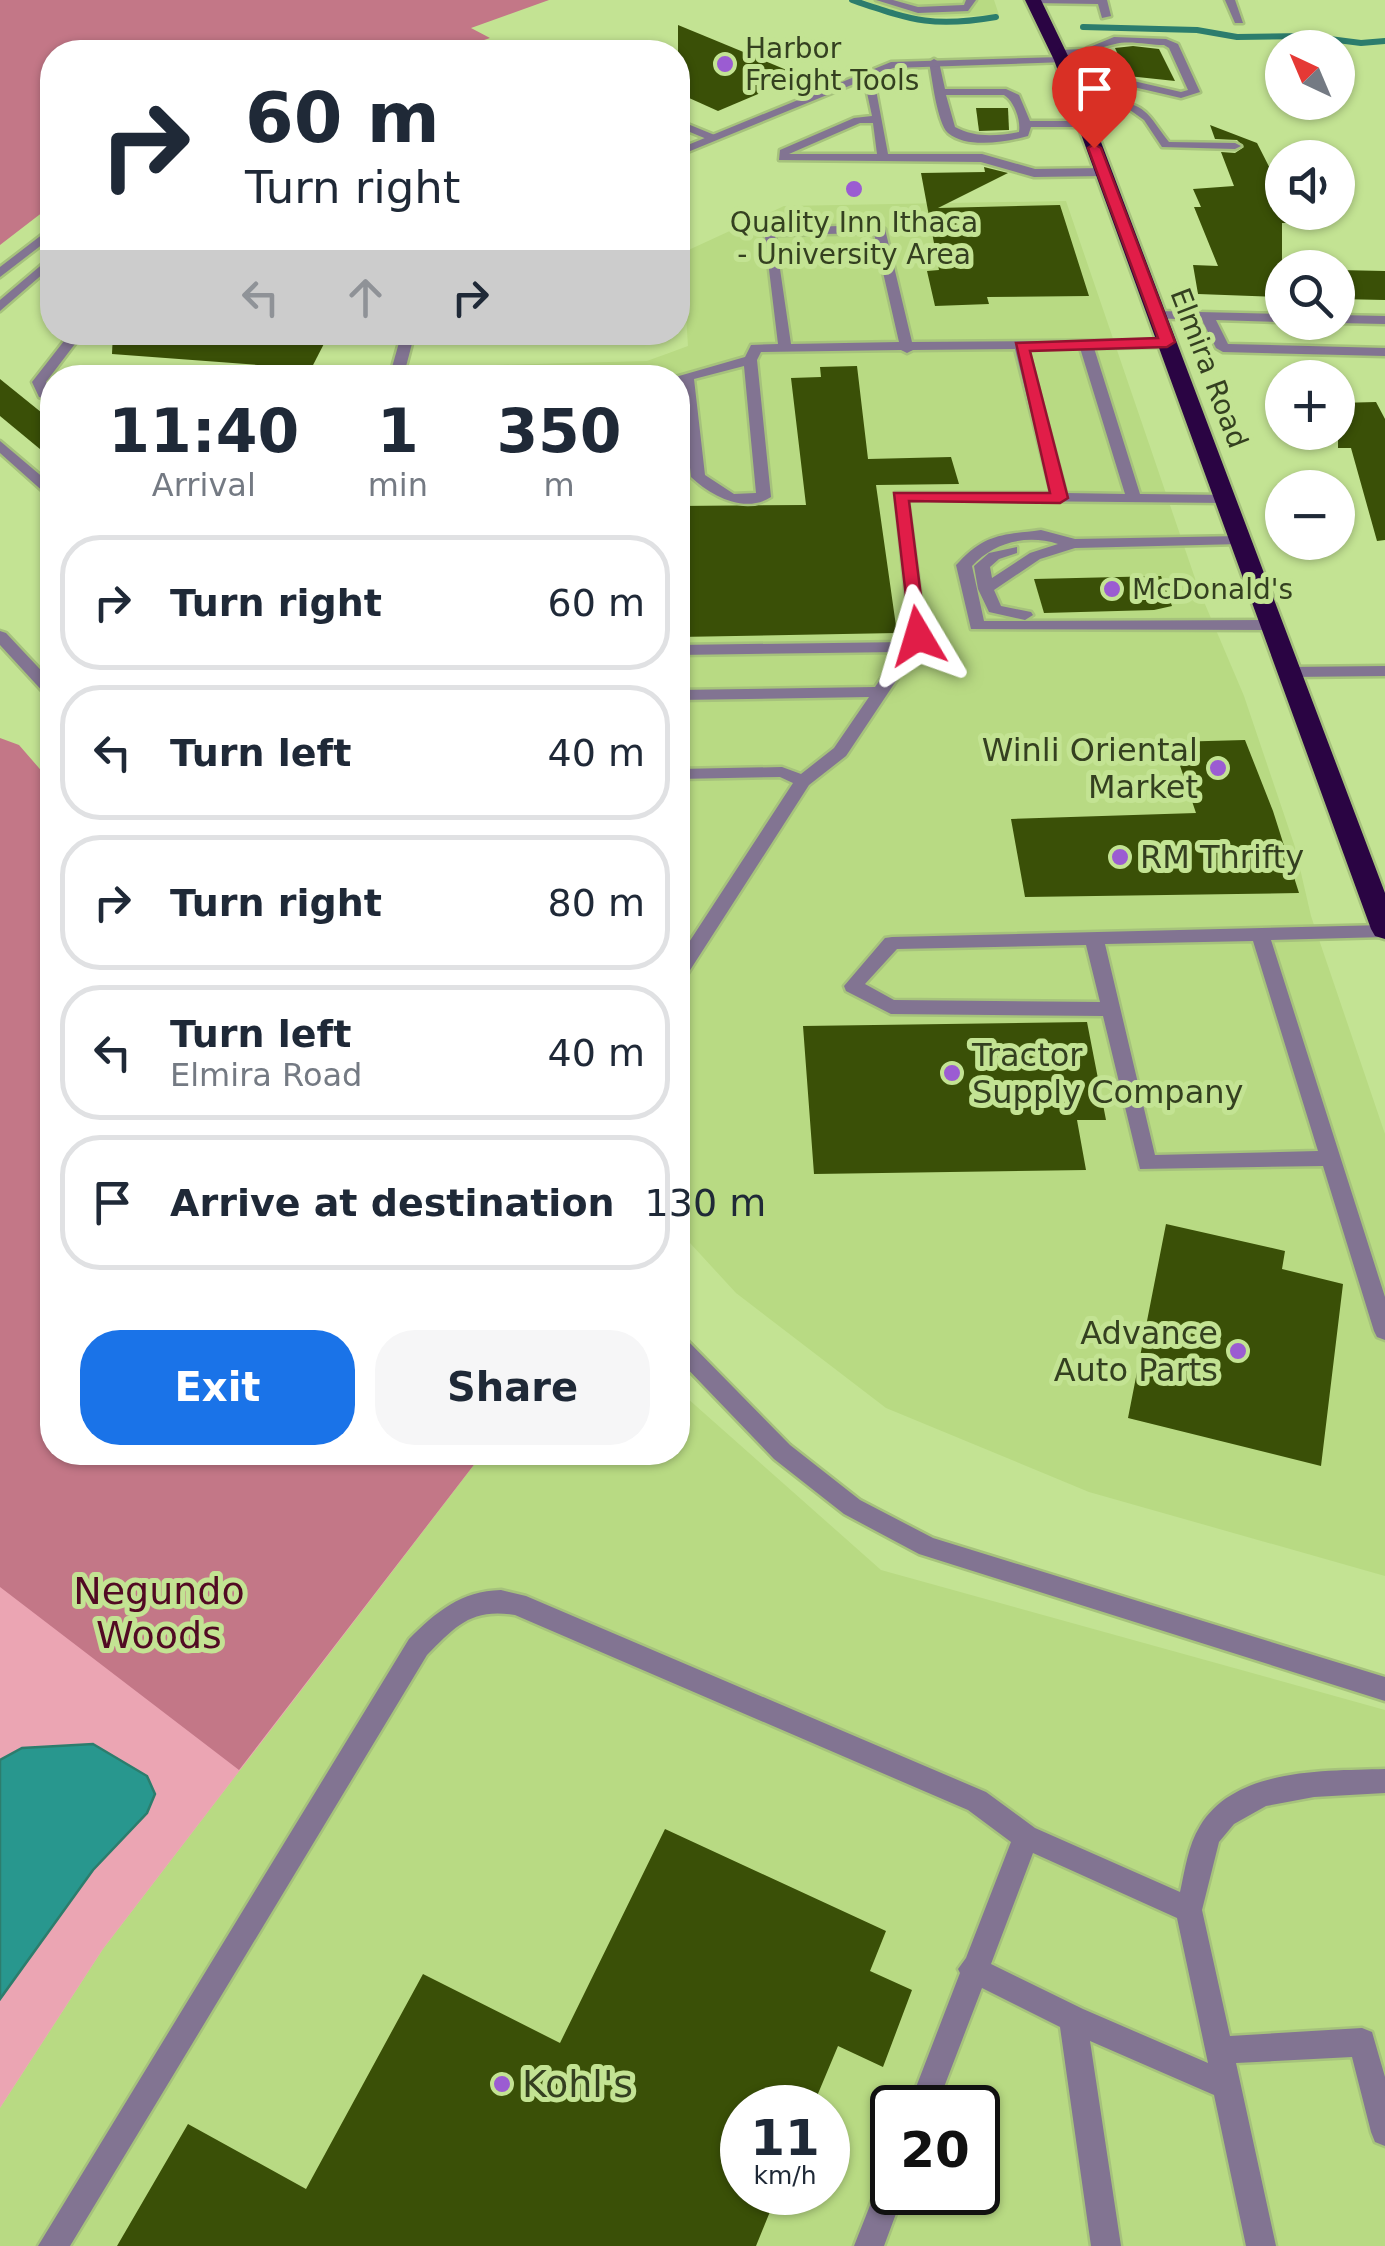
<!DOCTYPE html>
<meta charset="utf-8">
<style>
:root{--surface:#fff;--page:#f6f6f7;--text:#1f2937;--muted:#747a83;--line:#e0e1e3;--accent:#1a73e8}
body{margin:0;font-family:"DejaVu Sans",sans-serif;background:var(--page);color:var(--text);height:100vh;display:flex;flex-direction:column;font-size:38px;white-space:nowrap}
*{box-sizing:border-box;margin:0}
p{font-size:32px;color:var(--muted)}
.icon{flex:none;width:55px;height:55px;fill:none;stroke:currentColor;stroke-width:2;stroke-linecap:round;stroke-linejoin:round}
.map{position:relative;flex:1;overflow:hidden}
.side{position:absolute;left:40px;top:365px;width:650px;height:1100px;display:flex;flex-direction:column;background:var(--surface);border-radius:40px;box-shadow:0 2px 8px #0004}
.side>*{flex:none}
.top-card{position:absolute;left:40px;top:40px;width:650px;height:305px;border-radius:40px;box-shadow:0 2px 8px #0004;background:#fff;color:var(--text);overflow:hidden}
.needle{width:65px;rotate:316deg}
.controls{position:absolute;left:1265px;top:30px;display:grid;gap:20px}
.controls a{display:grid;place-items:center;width:90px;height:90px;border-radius:50%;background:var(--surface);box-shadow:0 2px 8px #0004;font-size:50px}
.speed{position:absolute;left:720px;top:2085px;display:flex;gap:20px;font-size:50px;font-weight:700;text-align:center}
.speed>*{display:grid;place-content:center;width:130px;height:130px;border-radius:50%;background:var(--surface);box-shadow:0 2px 8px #0004;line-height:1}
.speed small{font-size:25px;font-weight:400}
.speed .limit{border:5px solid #111;border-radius:15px;background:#fff;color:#111}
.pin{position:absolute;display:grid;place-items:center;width:85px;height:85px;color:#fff;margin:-102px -42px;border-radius:50% 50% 50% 0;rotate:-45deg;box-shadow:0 0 10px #0007}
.pin .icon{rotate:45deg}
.me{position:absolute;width:110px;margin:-55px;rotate:353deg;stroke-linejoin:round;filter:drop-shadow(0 0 8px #0008)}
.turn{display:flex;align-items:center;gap:35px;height:210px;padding:0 40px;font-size:45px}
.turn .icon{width:130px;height:130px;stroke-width:2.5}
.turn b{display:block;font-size:70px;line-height:85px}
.lanes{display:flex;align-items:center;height:95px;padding:0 40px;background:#0003;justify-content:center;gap:50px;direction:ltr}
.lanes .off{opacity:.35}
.eta{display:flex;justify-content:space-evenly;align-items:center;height:170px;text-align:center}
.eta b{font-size:60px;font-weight:800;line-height:70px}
.cta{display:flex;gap:20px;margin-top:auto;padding:20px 40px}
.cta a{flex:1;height:115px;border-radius:40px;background:var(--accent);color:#fff;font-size:40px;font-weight:800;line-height:115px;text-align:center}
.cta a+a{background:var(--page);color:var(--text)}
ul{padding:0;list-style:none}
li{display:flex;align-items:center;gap:30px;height:135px;margin:0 20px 15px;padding:0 20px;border:5px solid var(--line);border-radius:40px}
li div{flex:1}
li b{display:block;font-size:38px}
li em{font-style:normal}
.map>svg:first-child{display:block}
.built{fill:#b8da83;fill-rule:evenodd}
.green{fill:#eba5b3}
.forest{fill:#c37787}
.water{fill:#28978e;stroke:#2c7d6d;stroke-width:2.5}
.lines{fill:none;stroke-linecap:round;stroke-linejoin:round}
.stream{stroke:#2c7d6d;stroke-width:6}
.building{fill:#3a5007}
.lane-casing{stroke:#a6c27c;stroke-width:5}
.street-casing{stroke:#a6c27c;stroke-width:5}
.highway-casing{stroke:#a6c27c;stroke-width:5}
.lane{fill:#827492;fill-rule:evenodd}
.street{fill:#827492;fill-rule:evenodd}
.highway{fill:#2a0443;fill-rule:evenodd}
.route{fill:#e11d48;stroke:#92132f;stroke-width:2.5}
.poi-dot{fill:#9b5cd2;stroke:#c3e393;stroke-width:4}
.labels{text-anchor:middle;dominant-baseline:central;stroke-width:10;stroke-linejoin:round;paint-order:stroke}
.far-poi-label{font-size:28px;fill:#344020;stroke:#c3e393;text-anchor:start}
.far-street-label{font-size:28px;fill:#344020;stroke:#c3e393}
.poi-label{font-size:32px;fill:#344020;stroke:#c3e393;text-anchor:end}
.near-park-label{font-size:38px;fill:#510a23;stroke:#c3e393}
.near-poi-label{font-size:38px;fill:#344020;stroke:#c3e393;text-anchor:start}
</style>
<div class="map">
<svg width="1385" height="2246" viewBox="0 0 1385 2246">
<rect width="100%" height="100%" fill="#c3e393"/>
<g class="built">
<path d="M863,0h131l5,15 -90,3z"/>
<path d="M1066,201l133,389 45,106 51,151 16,69 74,218v442l-296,-84 -203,-84 -150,-115 -58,-63v-852h-185l2,-13 152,-4 41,-15 -6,-93 102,-47z"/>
<path d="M678,1390l203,180 504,140v536h-1385v-138l103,-159 380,-496 195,-1zM742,2108h86v84h-86zM892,2108h86v84h-86z"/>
</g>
<path class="green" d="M0,880l52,572 431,1 -380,496 -103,159z"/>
<g class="forest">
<path d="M0,0h549l-78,28 19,10 -41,14h-397v153l-52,40z"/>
<path d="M0,738l19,7 33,38v669l431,1 -244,317 -239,-183z"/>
</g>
<path class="water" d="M93,1744l54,32 8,18 -8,19 -54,57 -93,129v-239l22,-12z"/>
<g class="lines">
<g class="stream">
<path d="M852,0c60,20 80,28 144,17"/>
<path d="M1083,27l114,3 40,7 69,-1 55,7 24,-2"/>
</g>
</g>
<g class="building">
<path d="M678,25l34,14 89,37 -83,35 -40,-18z"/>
<path d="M1133,46l26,3 16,32 -47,-5 -13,-28z"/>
<path d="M976,108h32l1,22 -30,1z"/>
<path d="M1210,125l47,18 25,49v20h10l5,11h-15v74l-84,-3 -5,-29 25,1 -24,-59h7l-8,-18 41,-3 -13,-34 14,1 9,-6 -7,-7 -22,-1z"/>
<path d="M984,167l24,6 -70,35 122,-3 29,91 -102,1 2,7 -54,2 -8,-35 12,-1 -18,-97 64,-1z"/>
<path d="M1338,270l47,1v29l-47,-1z"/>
<path d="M113,332h217l-19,37 -199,-15z"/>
<path d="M857,366l11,93 83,-2 8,27 -83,1 21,148 -219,4v-131l128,-1 -15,-127 30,-1 -1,-10z"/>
<path d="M0,379l52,42v38l-52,-43z"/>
<path d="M1376,402l9,17v121l-8,1 -26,-93h-13v-45z"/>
<path d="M1161,576l11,30 -18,4 -110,3 -10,-34z"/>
<path d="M1245,740l28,71 26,82 -274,4 -14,-78 185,-6 -24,-71z"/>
<path d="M1087,1022l19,98h-29l9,50 -272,4 -11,-148z"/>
<path d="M1166,1224l119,27 -3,18 61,15 -22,182 -193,-48z"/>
<path d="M665,1829l221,102 -16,40 42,19 -29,77 -45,-21 -26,62h-70v84h36l-22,54h-639l71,-122 118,65 117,-215 137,69z"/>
</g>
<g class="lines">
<defs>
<g id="lane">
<path d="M876,0h17l25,7 46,-2 2,-5h10l-8,11 -50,2z"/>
<path d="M1028,0h79l4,16 -9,2 -4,-14 -65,-1z"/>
<path d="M1225,0h10l8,23h-8z"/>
<path d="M1114,37l52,2 12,5 22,48 -19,6 -82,-19 -35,-1v-4l4,-1h31l82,19 7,-2 -19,-42 -5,-3c-15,0 -35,-5 -49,-1 -22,4 -40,19 -62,9l5,-3 27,-1z"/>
<path d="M934,59l5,3 6,27h61l13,6 11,26h56l6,3 -6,3h-55l-3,9c-22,6 -61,13 -80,-3 -11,-10 -16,-56 -19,-71zM946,95h58c10,6 17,25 15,37 -22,4 -44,6 -64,-5z"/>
<path d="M868,71l5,3 15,80h94l53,15 68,-1 6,4 -6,4 -69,1 -53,-15 -202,-2 1,-10 74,-32 18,-2 -9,-42zM860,123h13l4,31h-88z"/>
<path d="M1106,101c41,1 41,13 63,41l66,1 6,3 -6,3 -73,-2 -18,-27 -14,-10 -51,-1 -6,-3z"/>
<path d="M678,120l39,16 2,2 -10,2 -31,-13z"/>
<path d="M879,225l6,4 27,113 260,-2 2,3 -7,4 -73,1 46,146 87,1 7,4 -7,4 -319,-3 18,136 -80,120 -37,29 -124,193 -7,2v-21l115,-176 -13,-6 -102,2v-10l104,-2 19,7 33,-26 35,-51 -191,3v-10l197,-3 24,-35 -221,3v-10l228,-3 4,-6 -15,-143h156l-36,-144 -102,1 -6,3 -6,-3 -140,2 -4,8 14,137c-26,17 -60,-1 -80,-20l-10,-95 -3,1v-5h-6l73,-21 6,-12 27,-1 -14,-116zM874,233l25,109 -108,2 -16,-109zM1080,348l45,146 -59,-1 -38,-144zM744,366l12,127 -22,1 -29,-19 -11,-96z"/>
<path d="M52,227v10l-52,40v-10z"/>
<path d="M52,256v10l-52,45v-11z"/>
<path d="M1157,311l125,3v8l-66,-2 12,24 157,4v8l-162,-4 -7,-4 -14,-28 -50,-2 -2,-3z"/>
<path d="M1338,315l47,1v8l-47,-1z"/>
<path d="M71,332h13l-38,50 6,10v9l-13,-4 -7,-15z"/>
<path d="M402,332h13l-12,46h-14z"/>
<path d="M0,441l52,44v11l-5,-1 -47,-42z"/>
<path d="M1041,530l34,9 166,-3 7,4 -7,4 -166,4 -35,11 -46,31 7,16 30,6 2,3 -8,5 -36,-8 -11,-23 -4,-23 15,-13 28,-6v6l-18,6 -9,8 2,11 38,-25 28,-9c-31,-10 -64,-2 -86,22l12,55 288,-1 8,5 -8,5 -301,-1 -15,-64 3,-3c27,-29 45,-27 82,-32z"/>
<path d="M0,631l6,2 46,49v14l-6,-1 -46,-50z"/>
<path d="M1385,666v10l-95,1 -8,-5 8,-5z"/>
<path d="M1385,925v12l-114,3 114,357v43l-8,-3 -3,-6 -51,-165 -183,3 -37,-153 -212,-2 -45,-23 -2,-5 41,-48 7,-1zM1253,941l65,210 -163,4 -50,-211zM1086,945l14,57 -206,-2 -29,-16 32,-35z"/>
<path d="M678,1336l8,3 104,106 70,55 73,38 452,139v24l-466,-147 -75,-40 -70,-55 -96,-100z"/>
<path d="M501,1590l25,6 460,196 49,36 145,64c5,-22 8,-47 20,-66 35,-59 126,-55 185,-57v24l-71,4 -48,9 -32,18 -15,18 -17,68 28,126 132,-8 10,4 13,45v69l-10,-4 -4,-10 -19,-75 -116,6 40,183h-30l-32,-151 -124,-54 31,205h-30l-31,-219 -78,-39 -46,120h-28l52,-135 -2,-4 8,-11 45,-116 -43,-32 -453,-195c-44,-7 -59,11 -88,40l-357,591h-32l371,-607c27,-27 52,-48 92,-49zM1033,1853l144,65 31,145 -125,-54 -92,-45z"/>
<path d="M892,2170v22h12l-20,54h-30l28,-71z"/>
</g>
<path id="street" d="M1062,57l4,1v4l-173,6 -215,88v-7l213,-87z"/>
<path id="highway" d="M1025,0h16l29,60 315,833v46l-10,-3 -4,-7 -317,-869z"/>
</defs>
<use href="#lane" class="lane-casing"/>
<use href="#street" class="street-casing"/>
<use href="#highway" class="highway-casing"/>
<use href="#lane" class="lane"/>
<use href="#street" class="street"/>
<use href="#highway" class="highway"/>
</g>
<path class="route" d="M1094,144l7,4 74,194 -8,5 -137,4 38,147 -8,5 -151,-2 17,135 -8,6 -7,-2 -17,-147h156l-34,-150 142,-5 -70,-190z"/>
<g class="poi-dot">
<circle cx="725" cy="64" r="10"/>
<circle cx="854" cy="189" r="10"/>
<circle cx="1112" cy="589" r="10"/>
<circle cx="1218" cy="768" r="10"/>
<circle cx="1120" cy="857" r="10"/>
<circle cx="952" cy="1073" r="10"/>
<circle cx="1238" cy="1351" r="10"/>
<circle cx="502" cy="2084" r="10"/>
</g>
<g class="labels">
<g class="far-poi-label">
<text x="745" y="48">Harbor<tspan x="745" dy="32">Freight Tools</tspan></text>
<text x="854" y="222" text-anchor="middle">Quality Inn Ithaca<tspan x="854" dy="32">- University Area</tspan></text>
<text x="1132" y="589">McDonald's</text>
</g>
<g class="far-street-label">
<text transform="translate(1209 368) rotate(69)">Elmira Road</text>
</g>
<g class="poi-label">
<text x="1198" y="750">Winli Oriental<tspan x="1198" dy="37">Market</tspan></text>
<text x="1140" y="857" text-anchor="start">RM Thrifty</text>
<text x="972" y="1055" text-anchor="start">Tractor<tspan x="972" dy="37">Supply Company</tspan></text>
<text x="1218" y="1333">Advance<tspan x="1218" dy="37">Auto Parts</tspan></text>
</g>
<g class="near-park-label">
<text x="159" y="1591">Negundo<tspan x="159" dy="44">Woods</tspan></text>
</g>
<g class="near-poi-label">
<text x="522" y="2084">Kohl's</text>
</g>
</g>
</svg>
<div class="controls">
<a><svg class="needle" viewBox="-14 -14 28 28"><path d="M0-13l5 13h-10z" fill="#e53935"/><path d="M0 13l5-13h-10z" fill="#747a83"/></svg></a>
<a><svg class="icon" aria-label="sound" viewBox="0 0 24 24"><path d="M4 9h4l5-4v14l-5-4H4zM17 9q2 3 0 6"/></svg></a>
<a><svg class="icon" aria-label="search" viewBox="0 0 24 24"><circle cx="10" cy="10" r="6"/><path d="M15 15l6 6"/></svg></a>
<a>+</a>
<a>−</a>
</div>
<div class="speed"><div>11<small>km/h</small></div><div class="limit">20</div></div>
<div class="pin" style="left:1094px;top:148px;background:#d93025"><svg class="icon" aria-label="arrive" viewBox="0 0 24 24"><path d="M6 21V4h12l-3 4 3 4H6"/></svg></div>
<svg class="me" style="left:918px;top:636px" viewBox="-20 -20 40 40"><path d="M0-17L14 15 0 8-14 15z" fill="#e11d48" stroke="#fff" stroke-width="4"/></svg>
<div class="top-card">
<div class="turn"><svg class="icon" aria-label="right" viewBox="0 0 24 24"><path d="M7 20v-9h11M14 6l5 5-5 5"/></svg><div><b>60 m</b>Turn right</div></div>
<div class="lanes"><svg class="icon off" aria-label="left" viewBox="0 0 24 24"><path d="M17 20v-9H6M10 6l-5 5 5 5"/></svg><svg class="icon off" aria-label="ahead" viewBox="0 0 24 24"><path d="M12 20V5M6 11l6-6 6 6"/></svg><svg class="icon" aria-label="right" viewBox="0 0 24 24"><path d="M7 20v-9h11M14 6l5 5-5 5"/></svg></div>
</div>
<section class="side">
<div class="eta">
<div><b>11:40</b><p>Arrival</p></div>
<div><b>1</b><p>min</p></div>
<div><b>350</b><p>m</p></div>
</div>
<ul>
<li><svg class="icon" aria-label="right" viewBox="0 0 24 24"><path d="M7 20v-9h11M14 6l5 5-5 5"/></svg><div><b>Turn right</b></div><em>60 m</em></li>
<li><svg class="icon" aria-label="left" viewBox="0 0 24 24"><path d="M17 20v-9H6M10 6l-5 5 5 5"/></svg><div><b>Turn left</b></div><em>40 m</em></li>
<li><svg class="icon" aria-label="right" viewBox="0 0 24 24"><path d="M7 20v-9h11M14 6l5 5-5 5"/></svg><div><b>Turn right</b></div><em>80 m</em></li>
<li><svg class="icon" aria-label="left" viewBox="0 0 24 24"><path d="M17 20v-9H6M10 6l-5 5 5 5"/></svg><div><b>Turn left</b><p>Elmira Road</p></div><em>40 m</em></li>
<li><svg class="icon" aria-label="arrive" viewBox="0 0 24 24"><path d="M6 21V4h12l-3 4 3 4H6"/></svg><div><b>Arrive at destination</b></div><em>130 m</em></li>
</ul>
<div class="cta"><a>Exit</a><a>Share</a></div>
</section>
</div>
